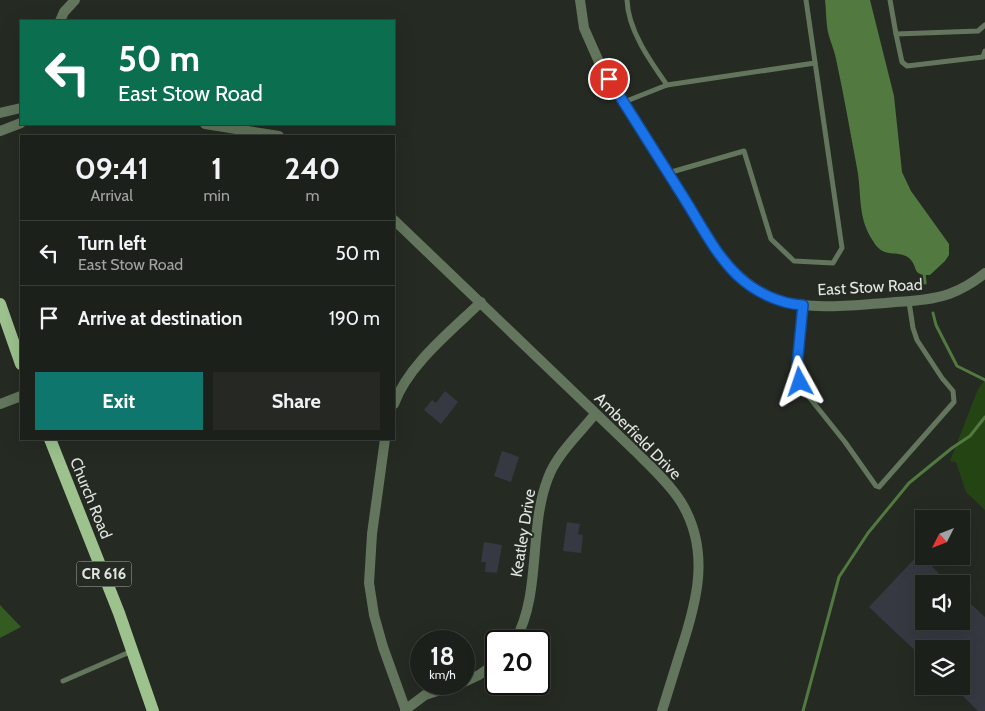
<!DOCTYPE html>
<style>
:root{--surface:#1c201a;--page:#252823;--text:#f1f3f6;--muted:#a0a3a2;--line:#3a3e39;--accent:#0f766e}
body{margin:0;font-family:Cabin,sans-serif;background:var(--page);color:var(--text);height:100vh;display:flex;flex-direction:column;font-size:19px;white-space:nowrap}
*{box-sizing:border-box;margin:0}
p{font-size:16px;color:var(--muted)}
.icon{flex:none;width:28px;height:28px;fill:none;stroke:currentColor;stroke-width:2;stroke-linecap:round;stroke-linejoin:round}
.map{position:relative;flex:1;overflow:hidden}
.sheet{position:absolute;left:20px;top:135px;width:375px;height:305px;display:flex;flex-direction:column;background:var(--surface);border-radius:0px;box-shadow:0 5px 20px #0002,0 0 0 1px var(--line)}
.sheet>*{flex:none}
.banner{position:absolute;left:20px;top:20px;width:375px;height:105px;border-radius:0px;box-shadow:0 5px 20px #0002,0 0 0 1px var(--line);background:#0b6e4f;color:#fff;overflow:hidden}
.needle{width:32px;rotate:228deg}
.buttons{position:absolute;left:915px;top:510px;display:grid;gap:10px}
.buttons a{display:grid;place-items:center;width:55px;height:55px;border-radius:0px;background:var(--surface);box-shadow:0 5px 20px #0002,0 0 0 1px var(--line);font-size:25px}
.speed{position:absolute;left:410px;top:630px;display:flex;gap:10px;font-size:25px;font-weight:700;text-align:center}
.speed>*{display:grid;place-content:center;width:65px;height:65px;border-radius:50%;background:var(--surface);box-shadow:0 5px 20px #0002,0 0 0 1px var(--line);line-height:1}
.speed small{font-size:12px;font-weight:400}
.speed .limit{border:2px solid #111;border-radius:8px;background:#fff;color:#111}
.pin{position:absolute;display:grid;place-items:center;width:42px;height:42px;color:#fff;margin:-21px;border:2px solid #fff;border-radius:50%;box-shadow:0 1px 5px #0007}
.me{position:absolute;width:55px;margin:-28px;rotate:355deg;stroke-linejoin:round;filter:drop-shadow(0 0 4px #0008)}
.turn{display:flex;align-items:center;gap:18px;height:105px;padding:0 15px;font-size:22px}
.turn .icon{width:65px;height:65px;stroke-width:2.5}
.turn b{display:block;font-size:35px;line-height:42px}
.eta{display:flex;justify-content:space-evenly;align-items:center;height:85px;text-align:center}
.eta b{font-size:30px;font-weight:800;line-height:35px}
.button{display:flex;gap:10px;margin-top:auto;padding:10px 15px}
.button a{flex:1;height:58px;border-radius:0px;background:var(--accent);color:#fff;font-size:20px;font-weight:800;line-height:58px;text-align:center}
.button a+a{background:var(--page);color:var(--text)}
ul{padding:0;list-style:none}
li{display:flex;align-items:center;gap:15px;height:65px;padding:0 15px;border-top:1px solid var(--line)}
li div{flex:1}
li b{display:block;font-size:19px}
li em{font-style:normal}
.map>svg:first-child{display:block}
.green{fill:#244414}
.forest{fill:#345b22}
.water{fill:#517940}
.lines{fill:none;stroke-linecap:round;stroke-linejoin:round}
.stream{stroke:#517940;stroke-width:3}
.building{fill:#363941}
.service{stroke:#63755c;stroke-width:5}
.minor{stroke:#63755c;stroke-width:10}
.primary{stroke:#9dc28e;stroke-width:12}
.route-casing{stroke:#114b97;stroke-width:12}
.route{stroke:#1a73e8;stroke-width:9}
.labels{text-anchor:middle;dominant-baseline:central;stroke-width:4;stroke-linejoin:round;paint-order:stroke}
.shield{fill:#252a23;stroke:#a9aea8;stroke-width:1}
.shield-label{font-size:15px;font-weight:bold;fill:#e2e6e1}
.street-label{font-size:16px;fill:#e2e6e1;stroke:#252a23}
</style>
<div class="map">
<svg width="985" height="711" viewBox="0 0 985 711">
<rect width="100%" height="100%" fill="#252a23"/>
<path class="green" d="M985,380v130l-19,-18 -10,-30 -6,-1 28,-72z"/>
<path class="forest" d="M0,605l21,22 -21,11z"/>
<path class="water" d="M825,0h45l24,96 8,76 9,19 38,53v11l-4,6 -15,14c-19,1 -11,-8 -21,-17 -12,-9 -25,2 -36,-17 -16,-24 -11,-47 -16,-73 -7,-36 -13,-73 -21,-109 -2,-11 -8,-22 -9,-33 -1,-8 -1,-17 -2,-26z"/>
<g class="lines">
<g class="stream">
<path d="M924,272l1,11"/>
<path d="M933,313l3,12 21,41 28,14"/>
<path d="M803,711l36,-134 29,-44 41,-50 43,-35 18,-12 15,-19"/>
</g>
</g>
<g class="building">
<path d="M445,391l13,11 -17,22 -17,-14 8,-10 4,3z"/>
<path d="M502,451l17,6 -8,25 -17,-6z"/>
<path d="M567,522l13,2 -2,10 5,1 -2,18 -18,-2z"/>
<path d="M484,542l18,3 -5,28 -12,-1 1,-10h-5z"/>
<path d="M919,554l31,30h-26v37h37v-26l24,22v94h-7l-25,-25h8v-37h-37v10l-55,-52z"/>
</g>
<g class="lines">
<g class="service">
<path d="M890,0l6,34 82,-3 7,-6"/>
<path d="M896,34l6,28 5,4 76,-9 2,-6"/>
<path d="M667,85l148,-22"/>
<path d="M624,102l43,-17c-17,-24 -39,-55 -40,-85"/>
<path d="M668,173l76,-22 27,88 23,22 39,2 9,-15 -36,-248"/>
<path d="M803,305l-6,61 3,16 9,15 36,45 31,44 3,1 75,-85 -1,-11 -11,-13 -25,-38 -4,-12 -4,-26"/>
<path d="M63,681l69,-30"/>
</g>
<g class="minor">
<path d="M580,0l4,28 15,34 120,192c17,21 36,39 63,47 32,9 70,4 103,2 21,-2 44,-2 64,-9 13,-5 25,-12 36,-21"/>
<path d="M60,21l4,-9 11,-12"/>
<path d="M0,113l21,-5"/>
<path d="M205,124l74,12"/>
<path d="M0,131l21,-8"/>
<path d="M394,220l241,231c16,16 34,32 46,51 30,49 16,100 -1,151 -6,19 -12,39 -18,58"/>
<path d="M0,404l21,-8"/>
<path d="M394,404c14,-39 57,-73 87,-102"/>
<path d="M385,439l-13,95 -3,49 5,32 9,32 23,64"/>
<path d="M515,641c27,-49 13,-111 33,-163 8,-23 32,-45 47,-64"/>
<path d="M464,682l15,-7 17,-12"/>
<path d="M405,710l20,-15 34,-11"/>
</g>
<g class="primary">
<path d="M0,304l21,60"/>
<path d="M50,439l69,174 34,98"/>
</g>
</g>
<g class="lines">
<defs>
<path id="route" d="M609,79c25,40 50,80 75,119 17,27 31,56 54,78 17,16 42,28 65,29l-6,61 3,16"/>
</defs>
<use href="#route" class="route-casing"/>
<use href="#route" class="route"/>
</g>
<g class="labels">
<rect class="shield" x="76.5" y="561.5" width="55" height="25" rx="4"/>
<g class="shield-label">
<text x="104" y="574">CR 616</text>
</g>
<g class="street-label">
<text transform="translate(870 287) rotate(-3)">East Stow Road</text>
<text transform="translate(638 436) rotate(45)">Amberfield Drive</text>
<text transform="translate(91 498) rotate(68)">Church Road</text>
<text transform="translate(523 533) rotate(-81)">Keatley Drive</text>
</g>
</g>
</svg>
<div class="buttons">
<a><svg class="needle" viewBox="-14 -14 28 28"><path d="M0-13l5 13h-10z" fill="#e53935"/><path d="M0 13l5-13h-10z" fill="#a0a3a2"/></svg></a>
<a><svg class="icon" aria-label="sound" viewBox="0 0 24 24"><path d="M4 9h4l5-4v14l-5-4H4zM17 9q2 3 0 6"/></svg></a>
<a><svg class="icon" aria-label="layers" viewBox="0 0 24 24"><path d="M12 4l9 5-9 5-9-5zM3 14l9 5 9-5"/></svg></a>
</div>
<div class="speed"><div>18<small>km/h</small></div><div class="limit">20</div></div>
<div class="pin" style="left:609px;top:79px;background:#d93025"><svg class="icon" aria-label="arrive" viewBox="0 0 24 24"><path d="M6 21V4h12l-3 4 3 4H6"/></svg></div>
<svg class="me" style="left:800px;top:382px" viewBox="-20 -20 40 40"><path d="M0-17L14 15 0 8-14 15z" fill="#1a73e8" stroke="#fff" stroke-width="4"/></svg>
<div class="banner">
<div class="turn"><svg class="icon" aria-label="left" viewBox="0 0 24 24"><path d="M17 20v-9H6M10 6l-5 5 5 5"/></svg><div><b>50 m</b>East Stow Road</div></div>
</div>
<section class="sheet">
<div class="eta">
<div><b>09:41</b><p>Arrival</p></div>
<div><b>1</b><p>min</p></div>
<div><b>240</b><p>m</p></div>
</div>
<ul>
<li><svg class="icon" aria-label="left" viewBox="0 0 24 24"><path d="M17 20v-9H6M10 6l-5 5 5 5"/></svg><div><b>Turn left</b><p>East Stow Road</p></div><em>50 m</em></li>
<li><svg class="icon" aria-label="arrive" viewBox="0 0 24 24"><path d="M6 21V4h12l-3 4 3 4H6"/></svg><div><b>Arrive at destination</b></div><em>190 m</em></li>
</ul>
<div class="button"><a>Exit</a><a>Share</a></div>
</section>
</div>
